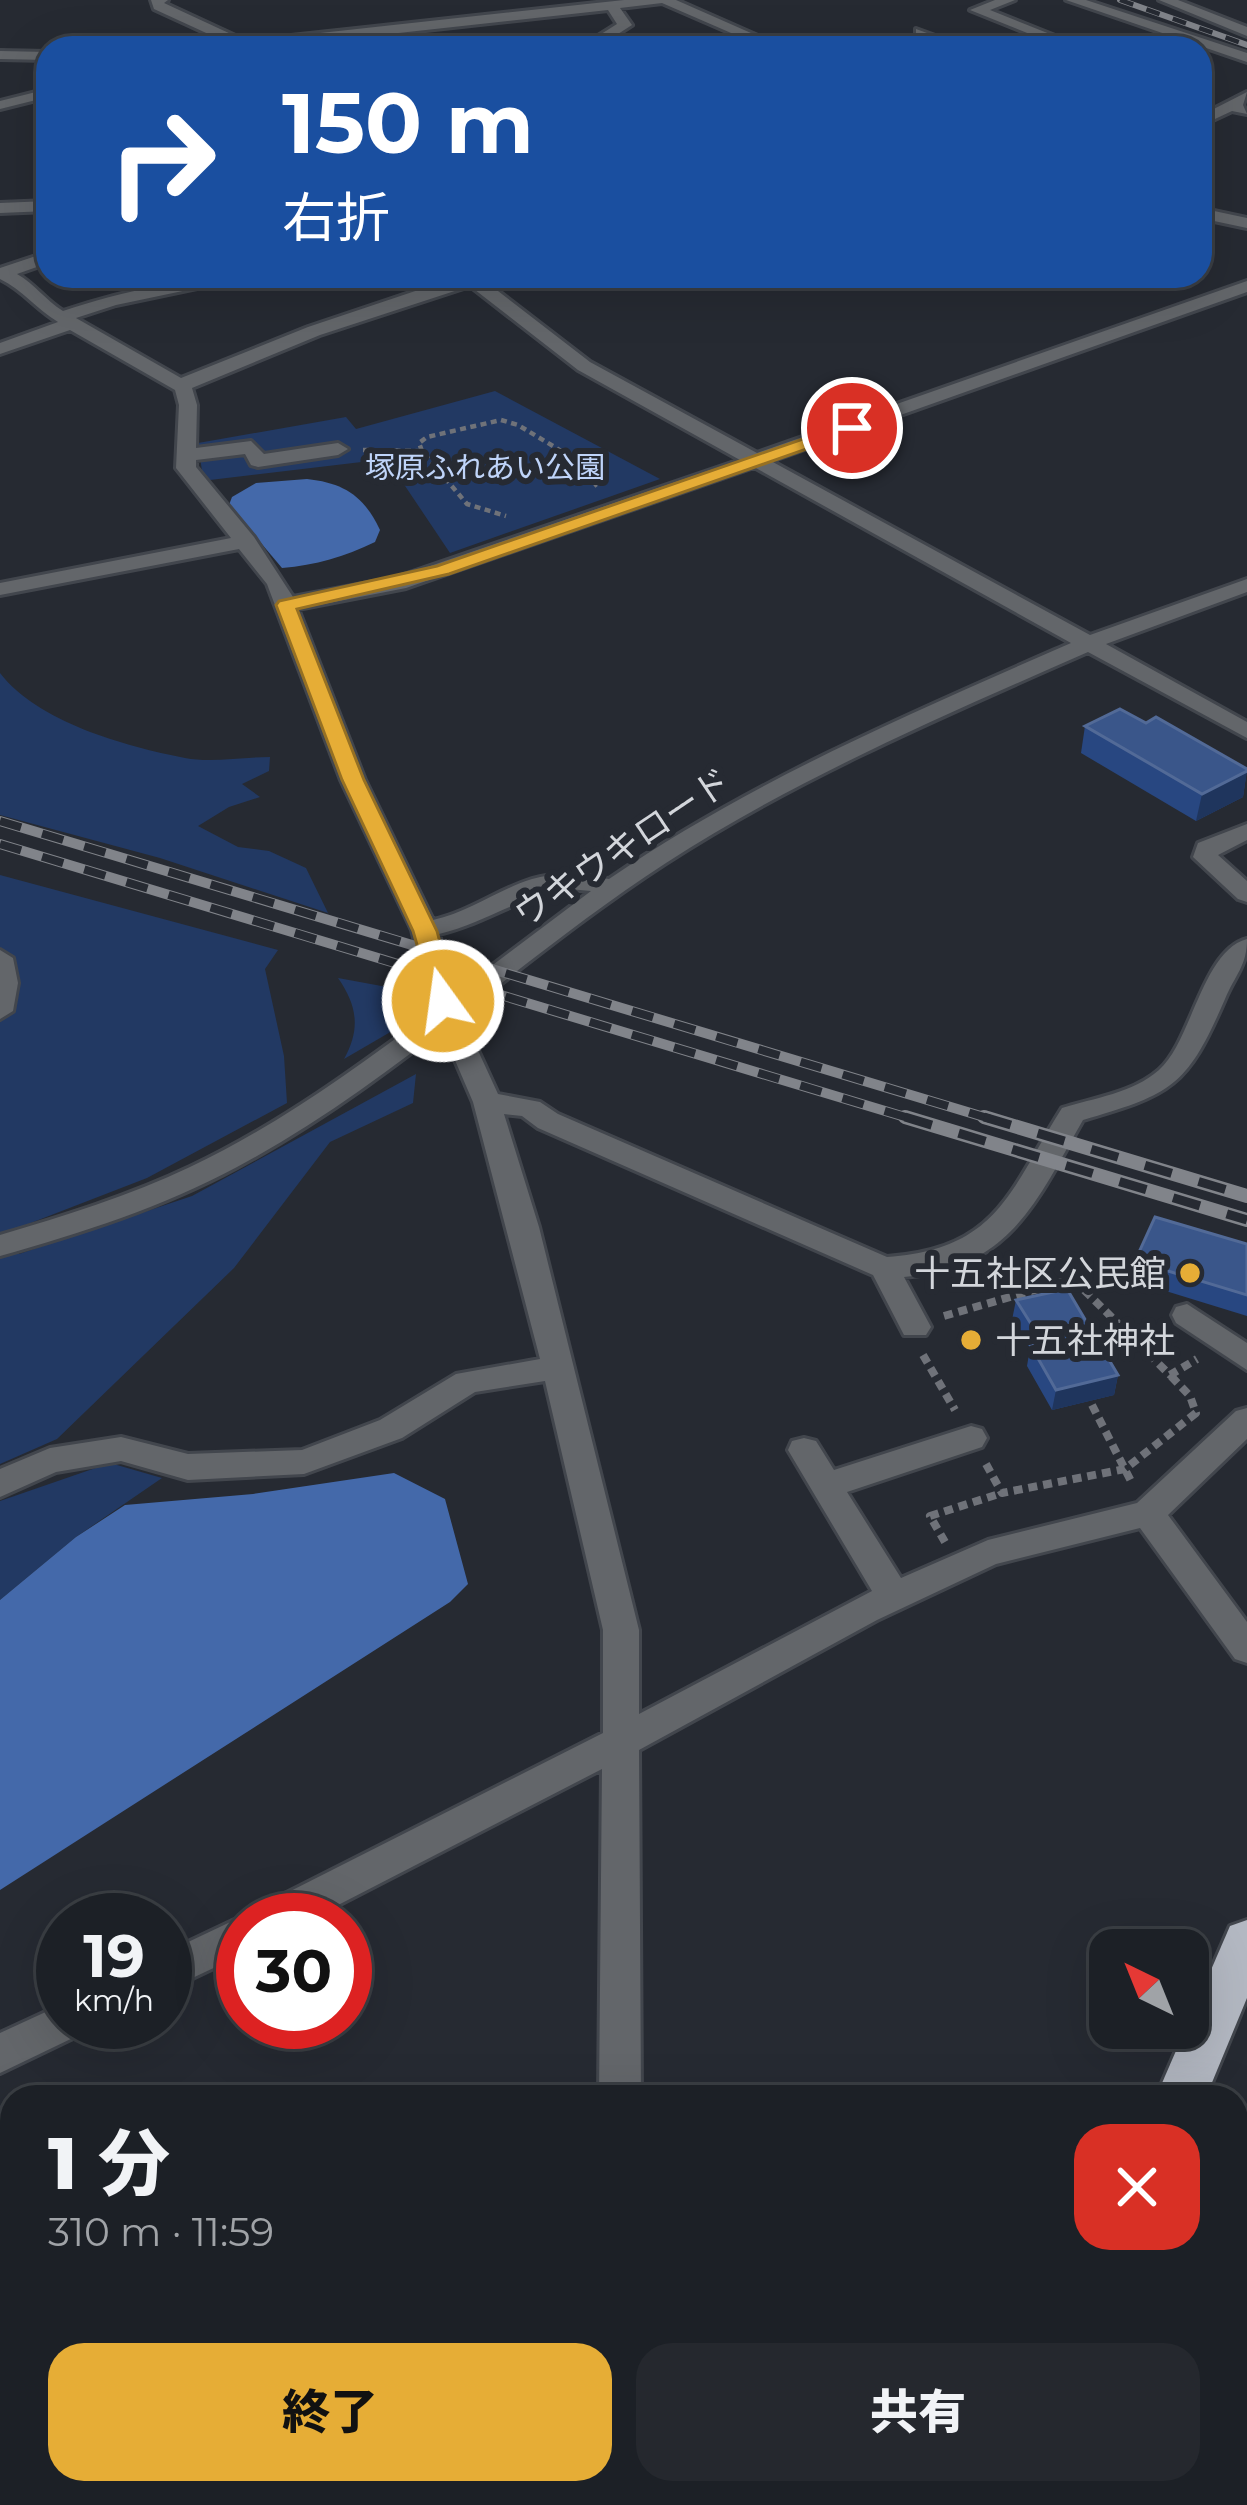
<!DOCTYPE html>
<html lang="ja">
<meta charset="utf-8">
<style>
:root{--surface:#1c2026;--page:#25282e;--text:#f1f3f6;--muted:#a0a3a7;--line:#3a3e43;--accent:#e6ad36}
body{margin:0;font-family:Montserrat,"Noto Sans JP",sans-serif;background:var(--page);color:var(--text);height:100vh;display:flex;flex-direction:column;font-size:45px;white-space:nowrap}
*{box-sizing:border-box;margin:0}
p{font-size:39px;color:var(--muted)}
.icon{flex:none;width:66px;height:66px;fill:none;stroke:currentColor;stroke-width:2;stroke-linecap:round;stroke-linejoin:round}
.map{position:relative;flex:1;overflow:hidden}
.side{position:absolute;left:0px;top:2085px;width:1248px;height:420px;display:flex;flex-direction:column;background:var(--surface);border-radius:36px 36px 0 0;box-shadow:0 12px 48px #0002,0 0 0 3px var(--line)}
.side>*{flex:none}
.banner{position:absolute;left:36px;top:36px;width:1176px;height:252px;border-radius:36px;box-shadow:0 12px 48px #0002,0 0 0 3px var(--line);background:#1a4fa0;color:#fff;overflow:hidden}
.needle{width:78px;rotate:317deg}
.buttons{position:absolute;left:1089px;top:1929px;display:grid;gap:24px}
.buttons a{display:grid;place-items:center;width:120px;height:120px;border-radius:24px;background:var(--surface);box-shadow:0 12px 48px #0002,0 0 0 3px var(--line);font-size:60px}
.speed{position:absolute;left:36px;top:1893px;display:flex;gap:24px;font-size:60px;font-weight:700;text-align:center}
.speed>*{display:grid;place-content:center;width:156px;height:156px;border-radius:50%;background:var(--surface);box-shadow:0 12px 48px #0002,0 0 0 3px var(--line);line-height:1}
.speed small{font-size:30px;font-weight:400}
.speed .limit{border:18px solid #d22;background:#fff;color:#111}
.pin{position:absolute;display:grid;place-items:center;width:102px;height:102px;color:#fff;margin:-51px;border:6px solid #fff;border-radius:50%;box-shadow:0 3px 12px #0007}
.me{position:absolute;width:132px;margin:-66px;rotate:346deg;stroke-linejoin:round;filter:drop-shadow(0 0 9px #0008)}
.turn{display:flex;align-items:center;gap:42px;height:252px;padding:0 48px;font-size:54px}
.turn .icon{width:156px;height:156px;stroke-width:2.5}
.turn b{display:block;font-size:84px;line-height:102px}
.round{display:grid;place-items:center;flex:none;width:126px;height:126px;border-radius:36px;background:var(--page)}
.head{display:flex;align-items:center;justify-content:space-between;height:204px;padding:0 48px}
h1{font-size:72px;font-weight:800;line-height:90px}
.primary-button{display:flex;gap:24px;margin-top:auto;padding:24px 48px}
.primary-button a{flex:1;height:138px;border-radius:36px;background:var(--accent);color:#111;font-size:48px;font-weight:800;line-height:138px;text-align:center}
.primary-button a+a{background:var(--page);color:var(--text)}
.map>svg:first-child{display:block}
.green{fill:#223963}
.water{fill:#4469aa}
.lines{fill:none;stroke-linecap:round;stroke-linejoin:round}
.minor-casing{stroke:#42464d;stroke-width:6}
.highway-casing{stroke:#42464d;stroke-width:6}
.path-far1{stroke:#6f7279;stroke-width:4.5;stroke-dasharray:6 4.5;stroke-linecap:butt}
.path{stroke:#6f7279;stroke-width:8;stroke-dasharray:9 6;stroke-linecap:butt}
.minor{fill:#63666a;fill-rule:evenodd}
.highway{fill:#b3b8c2;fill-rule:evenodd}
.rail-far2-casing{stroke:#81848a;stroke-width:6}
.rail-far1-casing{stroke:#81848a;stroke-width:10}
.rail-casing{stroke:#81848a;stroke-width:14}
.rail-far2{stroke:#262a32;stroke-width:4.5;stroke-dasharray:14;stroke-linecap:butt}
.rail-far1{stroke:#262a32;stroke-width:8;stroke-dasharray:22;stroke-linecap:butt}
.rail{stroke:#262a32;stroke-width:9;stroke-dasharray:28;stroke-linecap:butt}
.wall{fill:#284781}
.shaded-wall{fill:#1f355d}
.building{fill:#3a568a;stroke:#526a97;stroke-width:3}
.route{fill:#e6ad36;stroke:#967023;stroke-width:3}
.poi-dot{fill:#e6ad36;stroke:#262a32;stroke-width:4.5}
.labels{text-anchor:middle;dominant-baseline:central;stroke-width:12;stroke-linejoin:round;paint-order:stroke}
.far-park-label{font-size:30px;fill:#bfd4f9;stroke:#262a32}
.street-label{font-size:36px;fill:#d3d6db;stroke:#262a32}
.poi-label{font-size:36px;fill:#d3d6db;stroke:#262a32;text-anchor:end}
</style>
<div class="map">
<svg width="1247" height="2505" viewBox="0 0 1247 2505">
<rect width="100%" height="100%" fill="#262a32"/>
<g class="green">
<path d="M495,391l165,88 -210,74 -63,-94 -177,21 -8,-9 -4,-28 148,-26 10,12z"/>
<path d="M0,673c38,49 124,73 185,85 26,5 58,-1 85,-1l-1,14 -27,13 18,13 -31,10 -31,19 40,21 31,4 37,17 22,45 -168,-55 -160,-43z"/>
<path d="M0,875l278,75 -13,19 19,87 3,47 -140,75 -137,53 9,23 173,-58 224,-122 -3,29 -83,39 -96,126 -177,171 -57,25z"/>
<path d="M338,978l87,16 5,15 -86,50c17,-30 13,-54 -6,-81z"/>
<path d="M110,1463l52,15 -86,59 -76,63v-99z"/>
</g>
<g class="water">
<path d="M307,479c37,4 57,17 73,51l-5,12c-31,15 -59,23 -93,26l-53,-63 3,-8 24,-14z"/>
<path d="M394,1473l51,26 23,85 -18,18 -450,288v-290l76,-63 49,-32 128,-11z"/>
</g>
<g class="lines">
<defs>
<g id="minor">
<path d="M151,0h17l-4,3 82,38 378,-41h52l109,48h-19l-104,-45 -42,5 12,17 -36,23h-17l38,-24 -9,-14 -346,38h-45l11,-5 -74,-34z"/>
<path d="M995,0h20l-25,10 95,38h-20l-95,-38z"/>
<path d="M1066,0h20l161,53v9z"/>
<path d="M1159,0h19l69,27v9z"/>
<path d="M916,29l52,19h-19l-33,-13z"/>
<path d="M0,51l48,1v8l-48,-1z"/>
<path d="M48,89v8l-48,12v-8z"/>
<path d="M1247,92l-4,13 4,9 -15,-3 -32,15v-10z"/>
<path d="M48,201v10l-48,2v-10z"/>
<path d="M1200,208l47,10v10l-47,-10z"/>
<path d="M48,252v11l-31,11c18,10 28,26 46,37 61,-20 127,-35 191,-35l-138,29 -40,13 105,60 127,-51 152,-51h30l-5,5 105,81 167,91 490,-172v11l-476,169 319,174 157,-56v13l-141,52 141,78v16l-159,-86c-143,63 -291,126 -422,211 -147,95 -273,221 -429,304 -74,40 -156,66 -237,89v-21c64,-19 129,-39 190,-68 89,-42 169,-101 247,-159l-7,-7 -18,-71 -71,-150 -74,-196 -28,-35 -239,46v-12l231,-45 -55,-70 3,-63 -4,-15 -105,-60 -70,24v-11l58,-21c-22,-13 -35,-32 -58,-43v-11zM470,286l108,84 162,90 -345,118 -102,19 -39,-60 -58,-70v-7l49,-6 6,11 7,2 80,-12 10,-6 -10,-6 -74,11 -13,-13 -55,7 1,-43 -5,-17 128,-53zM754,467l317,176c-158,69 -319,138 -462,236 -26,-4 -51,-8 -77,0 -35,11 -63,33 -99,41l-68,-140 -67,-171 108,-21zM569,889l22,2 -137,103 -15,-60c45,-10 84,-40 130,-45z"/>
<path d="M1247,824v16l-29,15 29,26v21l-9,-3 -45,-42 5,-14z"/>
<path d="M1247,939c0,27 -12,36 -22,60 -38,88 -53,95 -142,121 -48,84 -73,148 -179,157l27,50 -5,8h-22l-31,-60 -335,-147 -16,-12 -18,-2 35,113 100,403v84l233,-123 -84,-141 4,-9 12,-3 12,3 18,29 137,-44 11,3 5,9 -5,9 -135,45 54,86 87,-38 149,-37 99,-92 11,-3v31l-79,76 79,107v41l-12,-4 -95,-131 -144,36 -119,56 -238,130 2,347h-42l3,-328 -293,151h-66v34l-78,37v-38l78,-37 9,4 5,-12 346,-175v-103l-58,-249 -70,11 -73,46 -98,36 -116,6 -67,-19 -65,11 -56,25v-28l50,-21 71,-11 67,17 114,-4 78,-30 76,-46 84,-15 -67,-257 -28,-65 4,-6h20l29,63 42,8 18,12 329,143c111,-8 122,-65 175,-149 32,-10 71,-15 97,-38 33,-29 43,-119 88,-131z"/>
<path d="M0,950l13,8 5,25 -5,28 -13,8z"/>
<path d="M1187,1304l60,39v27l-71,-47 -4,-8 4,-8z"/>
<path d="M63,2004v18h22l-6,13 -79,38v-40z"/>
<rect x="602" y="2493" width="46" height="12"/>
</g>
<g id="highway">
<path d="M1247,1920v78l-41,99h-50l74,-171z"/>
<path d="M980,2493h56l-5,12h-56z"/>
</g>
</defs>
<use href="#minor" class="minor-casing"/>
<use href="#highway" class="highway-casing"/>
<g class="path-far1">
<path d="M363,450l59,1 45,53 39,12"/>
<path d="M422,451l-3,-8 8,-6 74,-17 17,5 80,48 4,7 -8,6"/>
</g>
<g class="path">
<path d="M944,1316l129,-37 97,96 27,-16"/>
<path d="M923,1355l32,55"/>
<path d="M1092,1405l41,80"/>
<path d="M986,1464l16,29 123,-24 71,-56 -6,-17 -20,-21"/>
<path d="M945,1542l-15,-26 72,-23"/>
</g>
<use href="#minor" class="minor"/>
<use href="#highway" class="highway"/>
<defs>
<path id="rail-far2" d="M1120,0l127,45"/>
<g id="rail-far1">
<path d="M0,821l994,299"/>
<path d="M0,844l915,276"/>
</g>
<g id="rail">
<path d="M905,1117l342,103"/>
<path d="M984,1117l263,79"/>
</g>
</defs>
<use href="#rail-far2" class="rail-far2-casing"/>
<use href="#rail-far1" class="rail-far1-casing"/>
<use href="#rail" class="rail-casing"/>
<use href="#rail-far2" class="rail-far2"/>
<use href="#rail-far1" class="rail-far1"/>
<use href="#rail" class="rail"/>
</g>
<g class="wall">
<path d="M1146,723l101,46 -4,28 -47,24 -115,-68 4,-27z"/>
<path d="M1247,1244v72l-117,-36 5,-19z"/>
<path d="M1016,1300l102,75 -4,20 -62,15 -25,-44 3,-18 -18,-28z"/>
</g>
<g class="shaded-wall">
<path d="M1247,771l-4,26 -47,24 6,-27z"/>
<path d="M1118,1375l-4,20 -62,15 4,-20z"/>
</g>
<g class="building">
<path d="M1120,709l26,14 10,-6 91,52v2l-45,23 -117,-68z"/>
<path d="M1155,1217l92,27v51l-112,-34z"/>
<path d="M1067,1289l51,86 -62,15 -25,-44 12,-3 -27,-43z"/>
</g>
<path class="route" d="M852,422l9,6 -3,3 -409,143 -152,35 67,171 73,151 18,70 -3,5h-17l-22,-75 -71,-151 -66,-175 3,-4 158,-35z"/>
<g class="poi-dot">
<circle cx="1190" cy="1273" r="12"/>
<circle cx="971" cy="1340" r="12"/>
</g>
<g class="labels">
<g class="far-park-label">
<text x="485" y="467">塚原ふれあい公園</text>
</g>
<g class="street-label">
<text transform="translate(622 847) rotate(-34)">ウキウキロード</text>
</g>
<g class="poi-label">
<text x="1166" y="1273">十五社区公民館</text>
<text x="995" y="1340" text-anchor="start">十五社神社</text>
</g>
</g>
</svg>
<div class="buttons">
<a><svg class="needle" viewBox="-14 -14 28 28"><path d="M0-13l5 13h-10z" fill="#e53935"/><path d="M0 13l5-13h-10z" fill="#a0a3a7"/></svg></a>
</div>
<div class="speed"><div>19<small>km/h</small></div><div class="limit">30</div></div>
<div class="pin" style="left:852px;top:428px;background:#d93025"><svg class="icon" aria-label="arrive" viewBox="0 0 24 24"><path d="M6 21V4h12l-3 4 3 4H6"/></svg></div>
<svg class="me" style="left:443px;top:1001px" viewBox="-20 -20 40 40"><circle r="17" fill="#e6ad36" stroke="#fff" stroke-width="3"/><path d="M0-11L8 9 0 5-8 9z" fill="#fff"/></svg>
<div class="banner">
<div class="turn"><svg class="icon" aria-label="right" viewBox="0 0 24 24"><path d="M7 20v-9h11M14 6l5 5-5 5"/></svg><div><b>150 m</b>右折</div></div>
</div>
<section class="side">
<div class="head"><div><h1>1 分</h1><p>310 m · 11:59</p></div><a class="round" style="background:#d93025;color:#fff"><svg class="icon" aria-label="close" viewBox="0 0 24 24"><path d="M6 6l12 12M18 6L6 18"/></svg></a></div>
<div class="primary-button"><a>終了</a><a>共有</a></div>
</section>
</div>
